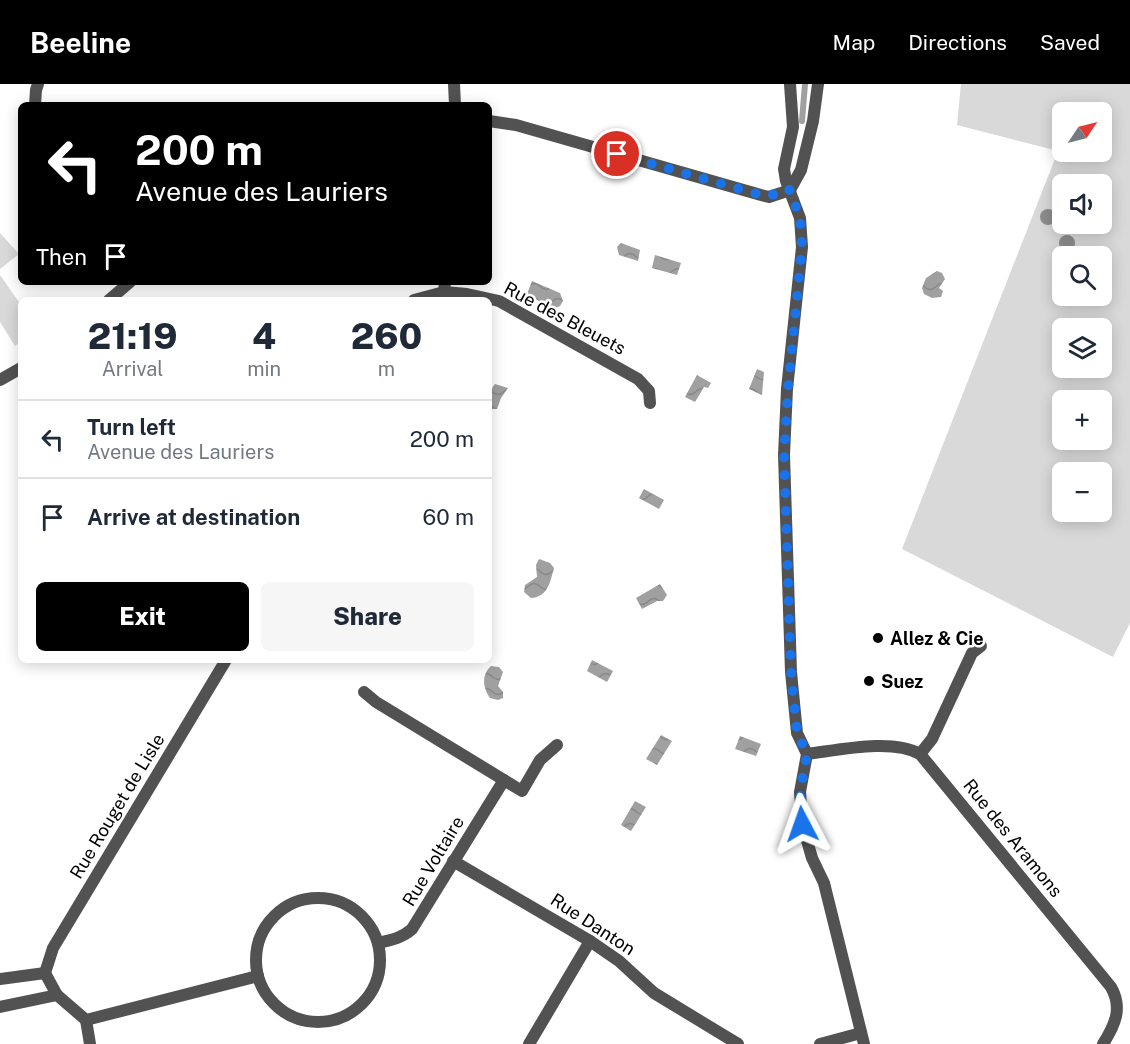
<!DOCTYPE html>
<meta charset="utf-8">
<style>
:root{--surface:#fff;--page:#f6f6f7;--text:#1f2937;--muted:#747a83;--line:#e0e1e3;--accent:#000}
body{margin:0;font-family:"Public Sans",sans-serif;background:var(--page);color:var(--text);height:100vh;display:flex;flex-direction:column;font-size:22px;white-space:nowrap}
*{box-sizing:border-box;margin:0}
p{font-size:20px;color:var(--muted)}
.icon{flex:none;width:33px;height:33px;fill:none;stroke:currentColor;stroke-width:2;stroke-linecap:round;stroke-linejoin:round}
.map{position:relative;flex:1;overflow:hidden}
.sheet{position:absolute;left:18px;top:213px;width:474px;height:366px;display:flex;flex-direction:column;background:var(--surface);border-radius:9px;box-shadow:0 3px 15px #0003}
.sheet>*{flex:none}
.guide{position:absolute;left:18px;top:18px;width:474px;height:183px;border-radius:9px;box-shadow:0 3px 15px #0003;background:#000;color:#fff;overflow:hidden}
.needle{width:39px;rotate:55deg}
.fabs{position:absolute;left:1052px;top:18px;display:grid;gap:12px}
.fabs a{display:grid;place-items:center;width:60px;height:60px;border-radius:9px;background:var(--surface);box-shadow:0 3px 15px #0003;font-size:30px}
.pin{position:absolute;display:grid;place-items:center;width:51px;height:51px;color:#fff;margin:-26px;border:3px solid #fff;border-radius:50%;box-shadow:0 2px 6px #0007}
.me{position:absolute;width:66px;margin:-33px;rotate:356deg;stroke-linejoin:round;filter:drop-shadow(0 0 4px #0008)}
.turn{display:flex;align-items:center;gap:21px;height:126px;padding:0 18px;font-size:27px}
.turn .icon{width:78px;height:78px;stroke-width:2.5}
.turn b{display:block;font-size:42px;line-height:51px}
.then{display:flex;align-items:center;height:57px;padding:0 18px;background:#0003;gap:12px;font-size:22px}
.eta{display:flex;justify-content:space-evenly;align-items:center;height:102px;text-align:center}
.eta b{font-size:36px;font-weight:800;line-height:42px}
.action{display:flex;gap:12px;margin-top:auto;padding:12px 18px}
.action a{flex:1;height:69px;border-radius:9px;background:var(--accent);color:#fff;font-size:24px;font-weight:800;line-height:69px;text-align:center}
.action a+a{background:var(--page);color:var(--text)}
ul{padding:0;list-style:none}
li{display:flex;align-items:center;gap:18px;height:78px;padding:0 18px;border-top:2px solid var(--line)}
li div{flex:1}
li b{display:block;font-size:22px}
li em{font-style:normal}
header{display:flex;align-items:center;gap:36px;box-sizing:border-box;height:84px;padding:0 30px;background:var(--accent);color:#fff}
header strong{font-size:28px}
nav{display:flex;gap:33px;margin-inline-start:auto;font-size:21px}
.map>svg:first-child{display:block}
.green{fill:#d9d9d9;fill-rule:evenodd}
.water{fill:url(#water-waves)}
.lines{fill:none;stroke-linecap:round;stroke-linejoin:round}
.stream{stroke:#a0a0a0;stroke-width:6}
.lane{stroke:#525252;stroke-width:12}
.street{stroke:#525252;stroke-width:12}
.tree{fill:#8d8d8d}
.route{stroke:#1a73e8;stroke-width:10;stroke-dasharray:0 18}
.poi-dot{fill:#000;stroke:#fff;stroke-width:2}
.labels{text-anchor:middle;dominant-baseline:central;stroke-width:5;stroke-linejoin:round;paint-order:stroke}
.street-label{font-size:18px;fill:#000;stroke:#fff}
.poi-label{font-size:18px;font-weight:bold;fill:#000;stroke:#fff;text-anchor:start}
</style>
<header>
<strong>Beeline</strong>
<nav><a>Map</a><a>Directions</a><a>Saved</a></nav>
</header>
<div class="map">
<svg width="1130" height="960" viewBox="0 0 1130 960">
<defs>
<pattern id="water-waves" width="16" height="10" patternUnits="userSpaceOnUse" patternTransform="scale(1.5)"><rect width="16" height="10" fill="#a0a0a0"/><path d="M0 5q4-4 8 0t8 0" fill="none" stroke="#888"/></pattern>
</defs>
<rect width="100%" height="100%" fill="#fff"/>
<g class="green">
<path d="M961,0h169v539l-17,34 -211,-108 156,-398 -101,-26zM1062,28h39v40h-39zM1101,100v40h-39v-40zM1062,172h39v40h-39zM1101,244v40h-39v-40zM1101,316v40h-39v-40zM1062,388h39v40h-39z"/>
<path d="M0,149l19,21 -19,15z"/>
<path d="M0,191l21,30v36l-6,5 -15,-24z"/>
</g>
<g class="water">
<path d="M621,159l19,7 -2,11 -19,-6 -2,-8z"/>
<path d="M655,171l26,8 -4,12 -25,-7z"/>
<path d="M937,187l5,2 3,6 -6,9 4,3 -2,6 -9,1 -8,-4 -2,-6 4,-10z"/>
<path d="M532,197l28,12 3,8 -3,5 -7,3 -26,-15z"/>
<path d="M757,285l7,3 -2,23 -13,-6z"/>
<path d="M697,291l14,8 -3,5 -4,-1 -9,15 -10,-5z"/>
<path d="M495,300l13,4 -7,10 -4,11h-8v-17z"/>
<path d="M644,405l20,11 -5,9 -20,-11z"/>
<path d="M539,475l11,4 4,5c-4,14 -6,29 -23,30l-7,-6 1,-7 12,-8 -1,-12z"/>
<path d="M660,500l7,11 -4,6h-6l-15,8 -6,-11z"/>
<path d="M592,576l21,11 -6,11 -20,-11z"/>
<path d="M491,582l8,1 4,5 -5,14 5,6v6l-5,2 -8,-2c-7,-10 -9,-23 1,-32z"/>
<path d="M661,651l11,6 -15,24 -11,-6z"/>
<path d="M740,652l21,8 -5,12 -21,-7z"/>
<path d="M635,717l11,6 -15,24 -10,-6z"/>
</g>
<g class="lines">
<path class="stream" d="M802,37l3,-37"/>
<path class="lane" d="M920,670l12,-15 40,-86 9,-7"/>
<g class="street">
<path d="M454,0l1,21"/>
<path d="M790,0l3,43 -9,42 2,12 14,37 2,29 -15,142 -3,66 7,217 6,61 10,21 -7,38 2,31 10,35 12,25 40,161"/>
<path d="M35,21l1,-15 2,-6"/>
<path d="M489,37l27,4 245,70 8,2 21,-7"/>
<path d="M790,106l11,-20 12,-49 5,-37"/>
<path d="M444,208l23,2 32,7 139,78 11,12 1,12"/>
<path d="M109,216l21,-18"/>
<path d="M414,216l30,-8 1,-10"/>
<path d="M0,296l21,-12"/>
<path d="M364,608l12,10 146,89 18,-31 17,-15"/>
<path d="M807,670c32,-4 85,-16 113,0l191,233c12,21 4,38 -8,57"/>
<path d="M453,777l137,80 29,20 35,32 84,51"/>
<circle cx="318" cy="876" r="62"/>
<path d="M378,859c13,-3 24,-5 34,-14l92,-149"/>
<path d="M45,889l8,-25 173,-288"/>
<path d="M45,889l12,22 29,25 172,-44"/>
<path d="M0,895l45,-6"/>
<path d="M0,923l57,-12"/>
<path d="M86,936l4,24"/>
<path d="M529,960l61,-103"/>
<path d="M820,960l41,-11"/>
</g>
</g>
<g class="tree">
<circle cx="1048" cy="133" r="8"/>
<circle cx="1067" cy="159" r="8"/>
</g>
<g class="lines">
<path class="route" d="M617,70l144,41 8,1 20,-7 11,29 2,29 -14,142 -4,66 7,217 6,61 10,21 -7,38 2,32"/>
</g>
<g class="poi-dot">
<circle cx="878" cy="554" r="6"/>
<circle cx="869" cy="597" r="6"/>
</g>
<g class="labels">
<g class="street-label">
<text transform="translate(565 234) rotate(28)">Rue des Bleuets</text>
<text transform="translate(117 722) rotate(-59)">Rue Rouget de Lisle</text>
<text transform="translate(1013 754) rotate(51)">Rue des Aramons</text>
<text transform="translate(433 777) rotate(-59)">Rue Voltaire</text>
<text transform="translate(593 840) rotate(33)">Rue Danton</text>
</g>
<g class="poi-label">
<text x="890" y="554">Allez &amp; Cie</text>
<text x="881" y="597">Suez</text>
</g>
</g>
</svg>
<div class="fabs">
<a><svg class="needle" viewBox="-14 -14 28 28"><path d="M0-13l5 13h-10z" fill="#e53935"/><path d="M0 13l5-13h-10z" fill="#747a83"/></svg></a>
<a><svg class="icon" aria-label="sound" viewBox="0 0 24 24"><path d="M4 9h4l5-4v14l-5-4H4zM17 9q2 3 0 6"/></svg></a>
<a><svg class="icon" aria-label="search" viewBox="0 0 24 24"><circle cx="10" cy="10" r="6"/><path d="M15 15l6 6"/></svg></a>
<a><svg class="icon" aria-label="layers" viewBox="0 0 24 24"><path d="M12 4l9 5-9 5-9-5zM3 14l9 5 9-5"/></svg></a>
<a>+</a>
<a>−</a>
</div>
<div class="pin" style="left:617px;top:70px;background:#d93025"><svg class="icon" aria-label="arrive" viewBox="0 0 24 24"><path d="M6 21V4h12l-3 4 3 4H6"/></svg></div>
<svg class="me" style="left:802px;top:740px" viewBox="-20 -20 40 40"><path d="M0-17L14 15 0 8-14 15z" fill="#1a73e8" stroke="#fff" stroke-width="4"/></svg>
<div class="guide">
<div class="turn"><svg class="icon" aria-label="left" viewBox="0 0 24 24"><path d="M17 20v-9H6M10 6l-5 5 5 5"/></svg><div><b>200 m</b>Avenue des Lauriers</div></div>
<div class="then">Then<svg class="icon" aria-label="arrive" viewBox="0 0 24 24"><path d="M6 21V4h12l-3 4 3 4H6"/></svg></div>
</div>
<section class="sheet">
<div class="eta">
<div><b>21:19</b><p>Arrival</p></div>
<div><b>4</b><p>min</p></div>
<div><b>260</b><p>m</p></div>
</div>
<ul>
<li><svg class="icon" aria-label="left" viewBox="0 0 24 24"><path d="M17 20v-9H6M10 6l-5 5 5 5"/></svg><div><b>Turn left</b><p>Avenue des Lauriers</p></div><em>200 m</em></li>
<li><svg class="icon" aria-label="arrive" viewBox="0 0 24 24"><path d="M6 21V4h12l-3 4 3 4H6"/></svg><div><b>Arrive at destination</b></div><em>60 m</em></li>
</ul>
<div class="action"><a>Exit</a><a>Share</a></div>
</section>
</div>
